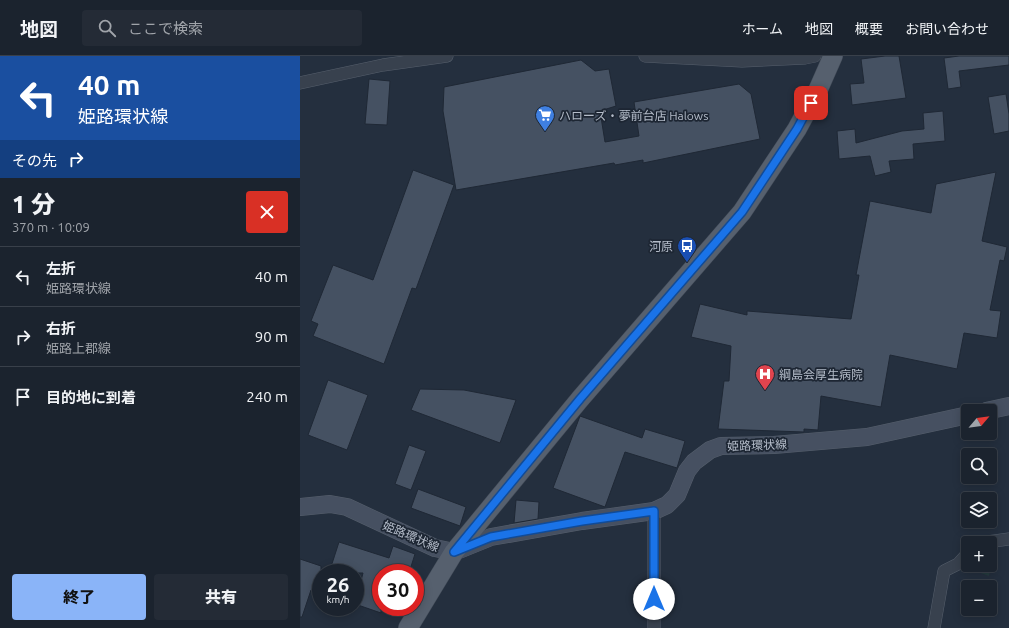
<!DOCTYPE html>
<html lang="ja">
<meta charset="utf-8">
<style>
:root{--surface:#1b232e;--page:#242b36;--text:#f1f3f6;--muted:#a0a4aa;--line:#39404a;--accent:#8ab4f8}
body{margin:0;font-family:Ubuntu,"Noto Sans JP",sans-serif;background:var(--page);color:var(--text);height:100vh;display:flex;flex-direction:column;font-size:15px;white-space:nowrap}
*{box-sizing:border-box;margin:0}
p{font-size:13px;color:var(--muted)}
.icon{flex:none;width:22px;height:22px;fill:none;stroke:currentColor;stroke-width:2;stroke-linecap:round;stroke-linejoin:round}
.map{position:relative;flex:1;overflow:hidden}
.side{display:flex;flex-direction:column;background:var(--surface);width:300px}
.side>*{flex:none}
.hud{background:#1a4fa0;color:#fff;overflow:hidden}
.needle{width:26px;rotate:61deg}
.fabs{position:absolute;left:661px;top:348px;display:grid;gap:8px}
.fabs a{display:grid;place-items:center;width:36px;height:36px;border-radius:4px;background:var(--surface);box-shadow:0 2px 10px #0003,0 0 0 1px var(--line);font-size:20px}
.speed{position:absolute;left:12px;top:508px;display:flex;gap:8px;font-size:20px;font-weight:700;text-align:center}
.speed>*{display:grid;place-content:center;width:52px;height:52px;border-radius:50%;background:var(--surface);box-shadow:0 2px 10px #0003,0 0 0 1px var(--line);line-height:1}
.speed small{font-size:10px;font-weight:400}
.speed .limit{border:6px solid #d22;background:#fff;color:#111}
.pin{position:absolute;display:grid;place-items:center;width:34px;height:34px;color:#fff;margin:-17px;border-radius:8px;box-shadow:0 2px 6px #0006}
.me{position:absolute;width:44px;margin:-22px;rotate:0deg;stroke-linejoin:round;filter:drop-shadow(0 0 3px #0008)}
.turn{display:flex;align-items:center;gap:14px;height:84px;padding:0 12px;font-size:18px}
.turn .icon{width:52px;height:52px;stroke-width:2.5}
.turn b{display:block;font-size:28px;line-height:34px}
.then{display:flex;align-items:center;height:38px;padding:0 12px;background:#0003;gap:8px;font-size:15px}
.round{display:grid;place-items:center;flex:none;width:42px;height:42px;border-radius:4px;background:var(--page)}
.summary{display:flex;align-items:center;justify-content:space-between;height:68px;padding:0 12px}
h1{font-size:24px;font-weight:800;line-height:30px}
.action{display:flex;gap:8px;margin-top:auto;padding:8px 12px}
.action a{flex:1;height:46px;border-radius:4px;background:var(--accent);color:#111;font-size:16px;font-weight:800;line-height:46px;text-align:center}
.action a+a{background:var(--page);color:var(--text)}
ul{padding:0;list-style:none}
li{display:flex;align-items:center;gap:12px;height:60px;padding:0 12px;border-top:1px solid var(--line)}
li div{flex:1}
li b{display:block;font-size:15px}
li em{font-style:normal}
header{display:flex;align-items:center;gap:24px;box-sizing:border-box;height:56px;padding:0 20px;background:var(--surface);border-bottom:1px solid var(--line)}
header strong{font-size:19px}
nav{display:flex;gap:22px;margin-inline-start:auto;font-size:14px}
.search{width:280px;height:36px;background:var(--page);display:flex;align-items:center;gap:10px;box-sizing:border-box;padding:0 14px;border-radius:4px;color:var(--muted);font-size:15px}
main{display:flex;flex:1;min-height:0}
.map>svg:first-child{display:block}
.green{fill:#263c3f}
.building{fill:#455162;stroke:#1f2835}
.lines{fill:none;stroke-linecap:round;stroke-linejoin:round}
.street-casing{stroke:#565f6c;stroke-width:13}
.secondary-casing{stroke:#565f6c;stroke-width:18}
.primary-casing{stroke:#414a57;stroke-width:20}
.street{stroke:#38414e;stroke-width:12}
.secondary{stroke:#465061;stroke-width:17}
.primary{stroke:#56606e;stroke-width:19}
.route-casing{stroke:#114b97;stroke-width:10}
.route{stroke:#1a73e8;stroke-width:7}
.labels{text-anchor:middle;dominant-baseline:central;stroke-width:3.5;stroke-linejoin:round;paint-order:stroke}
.poi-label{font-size:12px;fill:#b4bcc9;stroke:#1d2633;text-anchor:start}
.street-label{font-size:12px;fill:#b4bcc9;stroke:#1d2633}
</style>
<header>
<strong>地図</strong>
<div class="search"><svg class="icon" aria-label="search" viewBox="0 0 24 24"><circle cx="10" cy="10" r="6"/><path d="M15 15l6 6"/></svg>ここで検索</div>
<nav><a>ホーム</a><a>地図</a><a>概要</a><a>お問い合わせ</a></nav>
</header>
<main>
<section class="side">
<div class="hud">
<div class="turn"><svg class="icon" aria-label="left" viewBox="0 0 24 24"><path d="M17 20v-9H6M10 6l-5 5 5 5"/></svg><div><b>40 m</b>姫路環状線</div></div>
<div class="then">その先<svg class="icon" aria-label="right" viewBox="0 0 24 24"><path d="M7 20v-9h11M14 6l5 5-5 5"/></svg></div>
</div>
<div class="summary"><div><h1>1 分</h1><p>370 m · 10:09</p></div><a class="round" style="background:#d93025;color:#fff"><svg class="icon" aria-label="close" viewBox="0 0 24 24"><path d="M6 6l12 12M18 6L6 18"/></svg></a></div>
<ul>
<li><svg class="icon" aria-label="left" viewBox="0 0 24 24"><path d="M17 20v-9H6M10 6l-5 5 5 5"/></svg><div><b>左折</b><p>姫路環状線</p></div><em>40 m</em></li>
<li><svg class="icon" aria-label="right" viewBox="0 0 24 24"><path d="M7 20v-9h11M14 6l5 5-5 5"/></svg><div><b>右折</b><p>姫路上郡線</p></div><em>90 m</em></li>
<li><svg class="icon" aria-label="arrive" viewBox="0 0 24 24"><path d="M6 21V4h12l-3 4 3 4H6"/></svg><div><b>目的地に到着</b></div><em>240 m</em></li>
</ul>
<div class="action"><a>終了</a><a>共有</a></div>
</section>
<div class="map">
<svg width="709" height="572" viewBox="0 0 709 572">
<rect width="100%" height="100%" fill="#242f3e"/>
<path class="green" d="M696,488l-7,32 -28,-10 7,-8v7h22v-20z"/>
<g class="building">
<path d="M585,0h14l7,42 -54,7 -2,-21 14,-1 -3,-24z"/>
<path d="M659,0h50v9l-50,6 2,16 -13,2 -4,-31z"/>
<path d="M281,4l14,11 14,-2 7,37 -16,5 5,31 34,-6 -5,-34 105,-18 12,10 9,45 -117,24v-3l-28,5 -1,-2 -158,27 -13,-79 1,-24z"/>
<path d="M69,23l21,2 -3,44 -22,-1z"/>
<path d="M706,38l3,20v17l-15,3 -6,-37z"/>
<path d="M643,55l2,30 -32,3 1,15 -25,2 2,11 -16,4 -5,-20 -31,3 -2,-28 18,-2 1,14 46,-12 22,-2 -1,-16z"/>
<path d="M113,114l41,15 -38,104 -4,-1 -28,76 -71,-28 5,-12 -7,-3 22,-56 40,15z"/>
<path d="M696,116l-14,69 25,6 -3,14 -4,-1 -10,50 11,1 -4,27 -33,-5 -7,36 -67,-14 -9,52 -60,-11 -3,34 -14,-1v3l-86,-3 6,-48h5l2,-35 -40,-9 9,-33 47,11v-4l104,8 8,-44h-3l14,-74 61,12 5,-29z"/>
<path d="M28,324l40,15 -21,55 -39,-15z"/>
<path d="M120,333l44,1 52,10 -16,43 -89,-33z"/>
<path d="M280,360l62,22 3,-9 40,12 -8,27 -52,-16 -20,55 -52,-19z"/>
<path d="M109,389l17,6 -15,39 -16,-6z"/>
<path d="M118,433l48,18 -6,19 -49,-18z"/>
<path d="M216,444l23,2 -1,17 -24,4z"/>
<path d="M39,486l50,16 4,-12 22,8 -6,19h-28v40l-26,-9 8,-31h-34z"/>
<path d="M0,503l21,7v27l-10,-3 -9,27h-2z"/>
</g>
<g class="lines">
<defs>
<g id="street">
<path d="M345,0l97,5 63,-3 10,-2"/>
<path d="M0,27l83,-18 64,-9"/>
<path d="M680,487l29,-4"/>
<path d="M354,572v-117"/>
<path d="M634,572l10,-57 14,-7 10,-11"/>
</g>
<g id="secondary">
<path d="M686,355l23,-5"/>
<path d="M0,451l30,-3 17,3 88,41 19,4 37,-15 91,-16 72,-10 13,-6 10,-10 10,-24 7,-9 16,-12 11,-4 53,-1 93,-8 101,-22"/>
</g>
<path id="primary" d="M108,572l46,-76 126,-153 162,-187 55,-83 21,-39 15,-34"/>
</defs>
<use href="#street" class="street-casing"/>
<use href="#secondary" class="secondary-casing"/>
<use href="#primary" class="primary-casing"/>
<use href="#street" class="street"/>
<use href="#secondary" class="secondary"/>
<use href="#primary" class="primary"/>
</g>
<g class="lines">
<defs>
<path id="route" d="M354,543v-88l-72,10 -91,16 -37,15 126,-153 162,-187 55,-83 14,-26"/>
</defs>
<use href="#route" class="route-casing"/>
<use href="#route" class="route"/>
</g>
<defs>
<symbol id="supermarket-pin" viewBox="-11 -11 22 30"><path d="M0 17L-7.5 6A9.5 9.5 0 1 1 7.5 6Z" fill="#3f7fe0" stroke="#1d2633"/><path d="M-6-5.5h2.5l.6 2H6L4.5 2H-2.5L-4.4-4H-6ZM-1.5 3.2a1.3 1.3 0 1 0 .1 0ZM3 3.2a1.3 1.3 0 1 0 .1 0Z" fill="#fff"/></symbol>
<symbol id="bus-pin" viewBox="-11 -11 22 30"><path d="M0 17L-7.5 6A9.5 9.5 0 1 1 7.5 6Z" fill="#1a4fb4" stroke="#1d2633"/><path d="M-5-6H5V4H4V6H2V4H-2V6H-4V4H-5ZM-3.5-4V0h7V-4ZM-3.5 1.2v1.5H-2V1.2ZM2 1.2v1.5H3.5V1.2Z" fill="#fff"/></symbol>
<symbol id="hospital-pin" viewBox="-11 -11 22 30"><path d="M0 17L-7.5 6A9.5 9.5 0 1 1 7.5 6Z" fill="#e0444e" stroke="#1d2633"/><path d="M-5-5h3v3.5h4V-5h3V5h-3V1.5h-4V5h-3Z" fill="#fff"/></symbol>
</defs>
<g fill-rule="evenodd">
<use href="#supermarket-pin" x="234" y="48" width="22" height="30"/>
<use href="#bus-pin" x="376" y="179" width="22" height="30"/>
<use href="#hospital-pin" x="454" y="307" width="22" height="30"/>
</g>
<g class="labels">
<g class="poi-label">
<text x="259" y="59">ハローズ・夢前台店 Halows</text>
<text x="373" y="190" text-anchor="end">河原</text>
<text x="479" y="318">綱島会厚生病院</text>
</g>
<g class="street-label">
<text transform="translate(457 389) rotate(-2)">姫路環状線</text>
<text transform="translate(111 480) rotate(23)">姫路環状線</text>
</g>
</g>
</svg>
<div class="fabs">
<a><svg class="needle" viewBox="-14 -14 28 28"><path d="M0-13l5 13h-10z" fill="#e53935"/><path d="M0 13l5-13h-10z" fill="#a0a4aa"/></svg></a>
<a><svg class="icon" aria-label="search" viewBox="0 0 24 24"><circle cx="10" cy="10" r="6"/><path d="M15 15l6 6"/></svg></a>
<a><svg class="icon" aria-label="layers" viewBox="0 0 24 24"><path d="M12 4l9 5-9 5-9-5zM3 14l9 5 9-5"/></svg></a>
<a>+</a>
<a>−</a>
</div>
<div class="speed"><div>26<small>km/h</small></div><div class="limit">30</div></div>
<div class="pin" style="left:511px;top:47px;background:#d93025"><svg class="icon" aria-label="arrive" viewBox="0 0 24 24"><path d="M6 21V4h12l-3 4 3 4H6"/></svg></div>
<svg class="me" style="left:354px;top:543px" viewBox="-20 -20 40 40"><circle r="19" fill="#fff"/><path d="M0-13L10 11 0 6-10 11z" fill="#1a73e8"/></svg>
</div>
</main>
